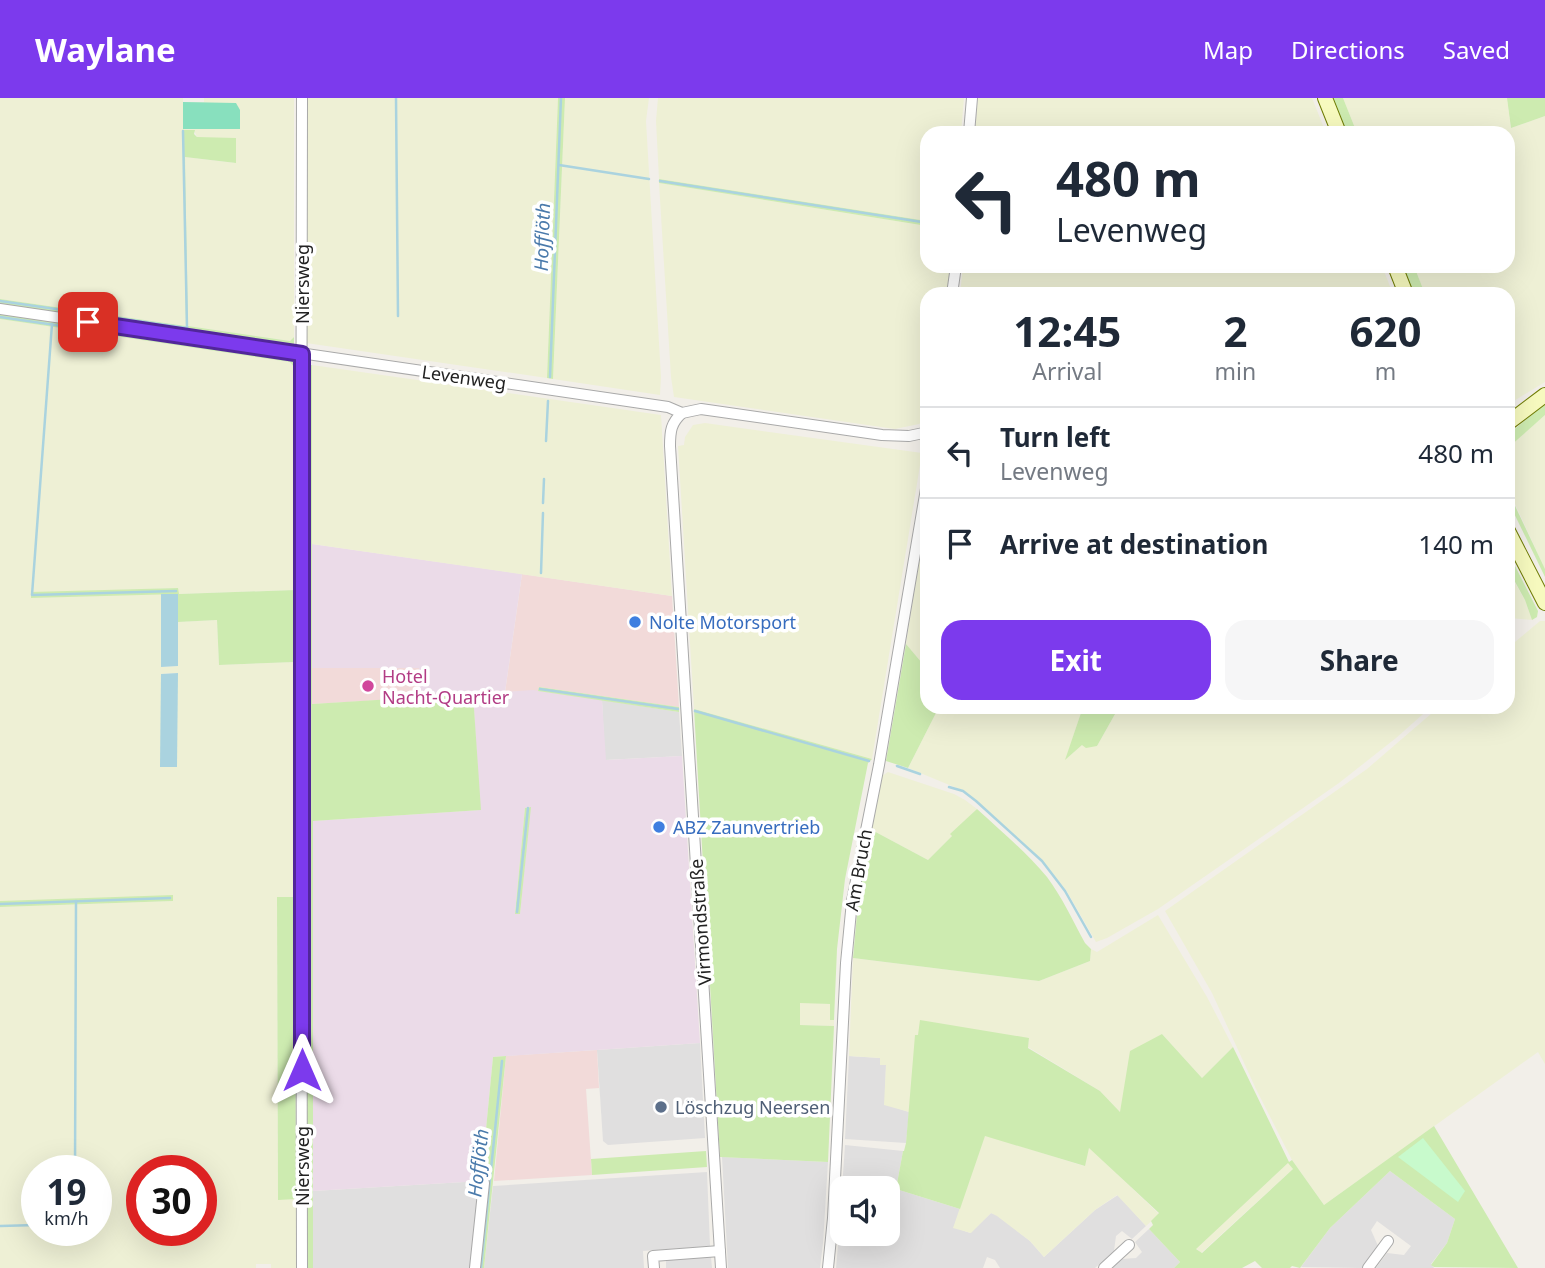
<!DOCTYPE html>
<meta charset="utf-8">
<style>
:root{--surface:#fff;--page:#f6f6f7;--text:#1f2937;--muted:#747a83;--line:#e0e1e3;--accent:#7c3aed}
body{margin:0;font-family:"Noto Sans",sans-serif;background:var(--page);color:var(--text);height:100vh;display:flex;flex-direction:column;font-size:26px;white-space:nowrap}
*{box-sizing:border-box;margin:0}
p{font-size:23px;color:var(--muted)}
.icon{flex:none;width:38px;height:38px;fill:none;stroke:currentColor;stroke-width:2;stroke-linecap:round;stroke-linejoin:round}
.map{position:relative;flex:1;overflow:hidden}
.details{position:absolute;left:920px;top:189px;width:595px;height:427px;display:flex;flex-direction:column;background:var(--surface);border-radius:21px;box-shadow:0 7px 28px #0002}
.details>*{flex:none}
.banner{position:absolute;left:920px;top:28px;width:595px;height:147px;border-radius:21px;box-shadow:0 7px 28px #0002;background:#fff;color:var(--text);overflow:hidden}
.tools{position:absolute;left:830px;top:1078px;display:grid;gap:14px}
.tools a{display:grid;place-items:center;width:70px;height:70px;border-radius:14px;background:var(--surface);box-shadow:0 7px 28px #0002;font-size:35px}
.speed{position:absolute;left:21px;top:1057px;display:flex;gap:14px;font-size:35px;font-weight:700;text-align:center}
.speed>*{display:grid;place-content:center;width:91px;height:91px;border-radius:50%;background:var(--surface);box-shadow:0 7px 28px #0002;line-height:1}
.speed small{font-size:18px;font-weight:400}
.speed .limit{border:10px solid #d22;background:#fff;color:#111}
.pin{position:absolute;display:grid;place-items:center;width:60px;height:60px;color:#fff;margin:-30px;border-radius:14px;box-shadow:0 4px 10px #0006}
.me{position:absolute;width:77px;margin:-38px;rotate:0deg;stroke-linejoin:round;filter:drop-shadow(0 0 5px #0008)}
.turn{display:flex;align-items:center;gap:24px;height:147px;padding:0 21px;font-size:32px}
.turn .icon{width:91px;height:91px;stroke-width:2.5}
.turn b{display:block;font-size:49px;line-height:60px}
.eta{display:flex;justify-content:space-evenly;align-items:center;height:119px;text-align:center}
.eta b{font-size:42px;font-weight:700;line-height:49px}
.button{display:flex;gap:14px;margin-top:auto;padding:14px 21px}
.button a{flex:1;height:80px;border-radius:21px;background:var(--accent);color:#fff;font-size:28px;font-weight:700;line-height:80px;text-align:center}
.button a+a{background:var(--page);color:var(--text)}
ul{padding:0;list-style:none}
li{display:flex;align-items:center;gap:21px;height:91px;padding:0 21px;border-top:2px solid var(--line)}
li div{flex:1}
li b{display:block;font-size:26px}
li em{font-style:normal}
header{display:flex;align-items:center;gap:42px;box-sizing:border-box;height:98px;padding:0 35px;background:var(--accent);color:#fff}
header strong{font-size:33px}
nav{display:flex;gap:38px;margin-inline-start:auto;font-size:24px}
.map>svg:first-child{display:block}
.residential{fill:#e0dfdf}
.commercial{fill:#f2dad9}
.industrial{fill:#ebdbe8;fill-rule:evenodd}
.farmland{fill:#eef0d5;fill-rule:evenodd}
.grass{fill:#cdebb0;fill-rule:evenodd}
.park{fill:#c8facc}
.pitch{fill:#88e0be}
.water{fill:#aad3df}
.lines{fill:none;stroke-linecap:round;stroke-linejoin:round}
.stream{stroke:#aad3df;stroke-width:2.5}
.street-casing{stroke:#a9a9a9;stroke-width:12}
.secondary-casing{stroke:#707d05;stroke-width:16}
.street{stroke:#fff;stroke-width:10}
.secondary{stroke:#f7fabf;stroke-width:14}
.route-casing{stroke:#51269a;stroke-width:18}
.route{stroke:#7c3aed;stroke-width:12}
.shop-dot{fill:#3f7fe0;stroke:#fff;stroke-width:2.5}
.hotel-dot{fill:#d1479c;stroke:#fff;stroke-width:2.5}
.service-dot{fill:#5c6f8a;stroke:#fff;stroke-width:2.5}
.labels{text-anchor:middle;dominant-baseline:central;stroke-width:7;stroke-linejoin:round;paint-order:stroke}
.street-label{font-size:18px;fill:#222;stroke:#fff}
.shop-label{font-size:18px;fill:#366cbe;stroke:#fff;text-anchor:start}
.hotel-label{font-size:18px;fill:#b23c85;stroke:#fff;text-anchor:start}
.service-label{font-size:18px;fill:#4e5e75;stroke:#fff;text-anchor:start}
.water-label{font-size:19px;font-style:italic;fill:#4a7aab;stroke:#fff}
</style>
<header>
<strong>Waylane</strong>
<nav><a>Map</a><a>Directions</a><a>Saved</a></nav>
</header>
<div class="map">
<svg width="1545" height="1170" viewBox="0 0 1545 1170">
<rect width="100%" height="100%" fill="#f2efe9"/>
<g class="residential">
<path d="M602,602l77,12 3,44 -77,4z"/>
<path d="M700,945l5,95 -97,7 -5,-4 -6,-91z"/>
<path d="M849,958l32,2 5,7 -1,39 24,8 -3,31 -61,-4z"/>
<path d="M845,1047l58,6 -7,38 64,20 -6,18 16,6 21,-20 6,2 33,26 14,16 51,-47 23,-15 28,31 -14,13 -10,-8 -6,5 -2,15 -19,17h-95l-5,-8 -8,-3 -4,11h-147l6,-69v35h45v-46h-45z"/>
<path d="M722,1059l106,5 -5,81 -3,25h-92z"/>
<path d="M1390,1073l65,48 -8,24 -16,21 3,4h-58l11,-15 17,2 7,-9 -34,-25 -6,9 7,16 -16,22 -61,-1 29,-39z"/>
<path d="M707,1074l3,74 -67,5 1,17h-160l9,-82z"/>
<path d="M481,1083l-9,87h-159v-77z"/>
<path d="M1149,1131l31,33 -6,6h-62l9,-9 15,-1 6,-6 -7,-10z"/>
<path d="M711,1159l1,11h-46v-8z"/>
</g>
<g class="commercial">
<path d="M522,476l150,22 7,111 -140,-20 -1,4 -33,1z"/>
<path d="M312,570h107v30l-107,6z"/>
<path d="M597,952l2,38 -13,1 6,86 -98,6 12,-125z"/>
</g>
<path class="industrial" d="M312,446l210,30 -17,118 28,-2 69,10 4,60 76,-4 18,287 -207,14 -12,124 -168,10v-370l167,-11 -7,-116 -54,4v-30h-107zM530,709v1l-10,106 -5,-1 10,-105z"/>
<g class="farmland">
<path d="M0,0h183v4h21v-4h90v239l-4,4 -102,-15 -3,-169 50,6 -38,-26 -3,-7 -11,1 4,195 -187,-27z"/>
<path d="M306,0h252l-11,280 -241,-35z"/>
<path d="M565,0h84l-3,23 15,256 -1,18 -107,-16z"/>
<path d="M658,0h306l-3,35h-33l-1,88 -268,-42 -3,-58z"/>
<path d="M978,0h334l14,35h-351z"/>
<path d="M1343,0h164l4,30 34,-12v266l-36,22 -1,-110h-83l-11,-28h94v-133h-151z"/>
<path d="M659,85l268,43 1,40h23l-4,28h-19l-2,125 -7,5 -24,5 -221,-32 -3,-20z"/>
<path d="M963,168h419l11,28h-433z"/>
<path d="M0,221l290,43 4,5 1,223 -117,4v-6l-147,5 1,5 129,-4v73l17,-1v-44l39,-2 2,45 76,-3v235l-18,1 1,301h18v69h-25v-4h-15v4h-256v-361l173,-6v-5l-173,5zM177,575v94h-16v-93zM37,1073h59v59h-59zM142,1073h59v59h-59z"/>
<path d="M312,267l349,50 11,181 -360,-52z"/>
<path d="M1545,317v154l-36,-78 -1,-44z"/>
<path d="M705,325l217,30 -50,306 -178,-50 -16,-263 6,-1 1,-8 8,-12z"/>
<path d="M927,415v156l-21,-25z"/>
<path d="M1508,473l17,29 7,20 -23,-2z"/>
<path d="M1540,523h5v443l-7,-12 -214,153 -32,-45 -36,-71 -44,-96 -47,-82 202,-142 72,-62h69l1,-60z"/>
<path d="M939,609h144l-17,52 16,-14 15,1 22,-39h312l-35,31 -57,45 -181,126 -51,29 -11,4 -30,-52 -24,-30 -78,-69 -56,-23z"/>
<path d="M888,674l66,22 11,6 12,9 -26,25 1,2 -24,24 -58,-31 12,-53z"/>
<path d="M1158,817l49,82 26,50 -31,31 -40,-44 -42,78 -20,-21 -72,-44 1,-8 -113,-4 -7,77 -25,-7 2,-40h-6v-7l-31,-2 4,-98 186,23 51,-20 1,-12 6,3z"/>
<path d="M800,904l31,2 -1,15 4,1v6l-34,-1z"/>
<path d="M985,1037l99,31 5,-19 70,67 -13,12 -29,-31 -22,15 -51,47 -14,-16 -33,-25 -6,-3 -20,20 -18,-5z"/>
<path d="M1289,1064l4,7 -92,84 -5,-5z"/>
</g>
<g class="grass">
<path d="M558,0h7l-12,281 -6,-1z"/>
<path d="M1331,0h12l14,35h-11z"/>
<path d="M1507,0h38v18l-34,12z"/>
<path d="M183,32h12l-1,4 3,3 39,1v25l-51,-6 3,169 102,15 4,-4v13l-294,-43v-8l186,27z"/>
<path d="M659,81l268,42v5l-268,-43z"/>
<path d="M1401,168h13l11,28h-12z"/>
<path d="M0,214l294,43v12l-4,-5 -290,-43z"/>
<path d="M312,267v339l161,-10 8,116 -168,11v447h-6l-1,-902z"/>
<path d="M1545,305v12l-36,32v-13z"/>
<path d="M1508,393l37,78v8l-36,-74z"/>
<path d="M1509,456l29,57 -1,6 -5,3 -7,-20 -16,-29z"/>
<path d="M178,490l1,6 116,-4v72l-76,3 -2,-45 -39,2v-28l-147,4v-6z"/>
<path d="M906,546l21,25 1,38h11l-31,61 -22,-7z"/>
<path d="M539,589l140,20v5l-141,-21z"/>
<path d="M1083,609h36l-22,39 -11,2 -4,-3 -17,15z"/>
<path d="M694,611l178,50 -4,4 -23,116 -8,70 -3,71h-4v-16l-30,-1v22l34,1 -6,136 -108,-5z"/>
<path d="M531,709l-11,107h-5l10,-106z"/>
<path d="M977,711c24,22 49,43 70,68 15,20 26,44 38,66l6,6 -1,12 -51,20 -186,-23 7,-76 10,-53 58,31 24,-24 -2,-2z"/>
<path d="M173,797v6l-173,6v-6z"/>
<path d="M277,799h18l1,302 -18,1z"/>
<path d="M920,922l109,18 -1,10 72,43 20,21 10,-61 32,-17 40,44 31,-31 56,115 3,-2 32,45 110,-79 84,142 -84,-1 -3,-2 16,-22 8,-24 -65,-48 -60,57 -30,40 -8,-2 -2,2h-28l-7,-7 -13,7h-68l6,-6 -31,-33 4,-4 -2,-4 8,-8 -70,-65 -4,18 -100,-30 -25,73 -64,-20 7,-38h1l2,-8 9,-108h3zM1288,1065l5,6 -91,84 -6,-4z"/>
<path d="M506,958l-22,212h-5l2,-87 12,-124z"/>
<path d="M706,1053l1,16 -115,8 -1,-16z"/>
</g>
<path class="park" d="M1423,1040l42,53 -7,11 -60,-45z"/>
<path class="pitch" d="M183,4l53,1 4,7v19h-57z"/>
<g class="water">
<path d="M161,496h17v72l-17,1z"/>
<path d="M178,575l-1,94h-17l1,-93z"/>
</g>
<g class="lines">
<g class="stream">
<path d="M396,0l2,218"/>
<path d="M559,67l90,14"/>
<path d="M660,83l268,42"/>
<path d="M0,203l187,27 -4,-197"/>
<path d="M0,219l124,18"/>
<path d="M52,226l-20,271 144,-4"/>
<path d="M550,279l11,-279"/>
<path d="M546,343l2,-40"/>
<path d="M543,405l1,-24"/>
<path d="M541,475l2,-60"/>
<path d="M540,591l138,20"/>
<path d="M695,613l174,50"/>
<path d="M897,668l23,8"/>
<path d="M949,689l14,4 13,10 66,60 23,30 26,46"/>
<path d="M0,806l170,-6"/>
<path d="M517,814l11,-104"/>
<path d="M75,1073l1,-270"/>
<path d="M0,1128l37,-1"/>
<path d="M481,1170l21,-207"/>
</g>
<defs>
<g id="street">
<path d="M302,0l-1,567 1,603"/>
<path d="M969,35l3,-35"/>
<path d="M952,196l4,-28"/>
<path d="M0,211l668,98 14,6 19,-4 181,26 27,1 19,-4"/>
<path d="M682,315c-11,10 -12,18 -12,33l51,822"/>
<path d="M475,1170l9,-85"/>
<path d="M654,1170l-1,-12 67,-5"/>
<path d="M828,1170l5,-50 13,-255 6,-62 27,-136 49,-288"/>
<path d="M1104,1170l25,-23"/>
<path d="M1368,1170l20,-27"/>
</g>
<g id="secondary">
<path d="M1325,0l14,35"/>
<path d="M1395,168l11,28"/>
<path d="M1508,325l37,-28"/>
<path d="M1508,433l37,72"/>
</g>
</defs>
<use href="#street" class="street-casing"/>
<use href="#secondary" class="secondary-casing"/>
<use href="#street" class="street"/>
<use href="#secondary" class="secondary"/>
</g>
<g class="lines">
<defs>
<path id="route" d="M88,224l214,32v716"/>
</defs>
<use href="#route" class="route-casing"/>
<use href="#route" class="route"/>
</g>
<g class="shop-dot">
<circle cx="635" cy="524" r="7"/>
<circle cx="659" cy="729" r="7"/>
</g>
<circle class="hotel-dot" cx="368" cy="588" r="7"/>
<circle class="service-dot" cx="661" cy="1009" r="7"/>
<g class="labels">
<g class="street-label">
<text transform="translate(302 186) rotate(-90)">Niersweg</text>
<text transform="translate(464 279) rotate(8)">Levenweg</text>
<text transform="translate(858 772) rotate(-80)">Am Bruch</text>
<text transform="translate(700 824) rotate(-94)">Virmondstraße</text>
<text transform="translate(302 1068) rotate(-90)">Niersweg</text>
</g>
<g class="shop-label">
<text x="649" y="524">Nolte Motorsport</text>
<text x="673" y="729">ABZ Zaunvertrieb</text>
</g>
<g class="hotel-label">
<text x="382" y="578">Hotel<tspan x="382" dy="21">Nacht-Quartier</tspan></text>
</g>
<g class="service-label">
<text x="675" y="1009">Löschzug Neersen</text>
</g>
<g class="water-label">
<text transform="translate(542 139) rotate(-88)">Hofflöth</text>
<text transform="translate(478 1065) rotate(-84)">Hofflöth</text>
</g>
</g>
</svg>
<div class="tools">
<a><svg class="icon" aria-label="sound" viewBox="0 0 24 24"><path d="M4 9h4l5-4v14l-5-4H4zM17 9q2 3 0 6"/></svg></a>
</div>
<div class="speed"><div>19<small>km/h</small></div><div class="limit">30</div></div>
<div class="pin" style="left:88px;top:224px;background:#d93025"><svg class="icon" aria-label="arrive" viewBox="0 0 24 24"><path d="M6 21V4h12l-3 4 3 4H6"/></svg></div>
<svg class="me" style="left:302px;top:972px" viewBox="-20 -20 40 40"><path d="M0-17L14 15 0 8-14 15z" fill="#7c3aed" stroke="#fff" stroke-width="4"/></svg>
<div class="banner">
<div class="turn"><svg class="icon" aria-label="left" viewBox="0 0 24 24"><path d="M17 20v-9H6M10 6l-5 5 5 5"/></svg><div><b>480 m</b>Levenweg</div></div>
</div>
<section class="details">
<div class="eta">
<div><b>12:45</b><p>Arrival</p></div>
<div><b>2</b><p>min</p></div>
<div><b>620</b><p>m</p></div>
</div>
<ul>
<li><svg class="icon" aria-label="left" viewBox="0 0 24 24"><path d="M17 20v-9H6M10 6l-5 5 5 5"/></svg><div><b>Turn left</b><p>Levenweg</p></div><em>480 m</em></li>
<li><svg class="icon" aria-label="arrive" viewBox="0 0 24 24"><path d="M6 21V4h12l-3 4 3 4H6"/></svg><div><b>Arrive at destination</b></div><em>140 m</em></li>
</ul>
<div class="button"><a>Exit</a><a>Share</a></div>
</section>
</div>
